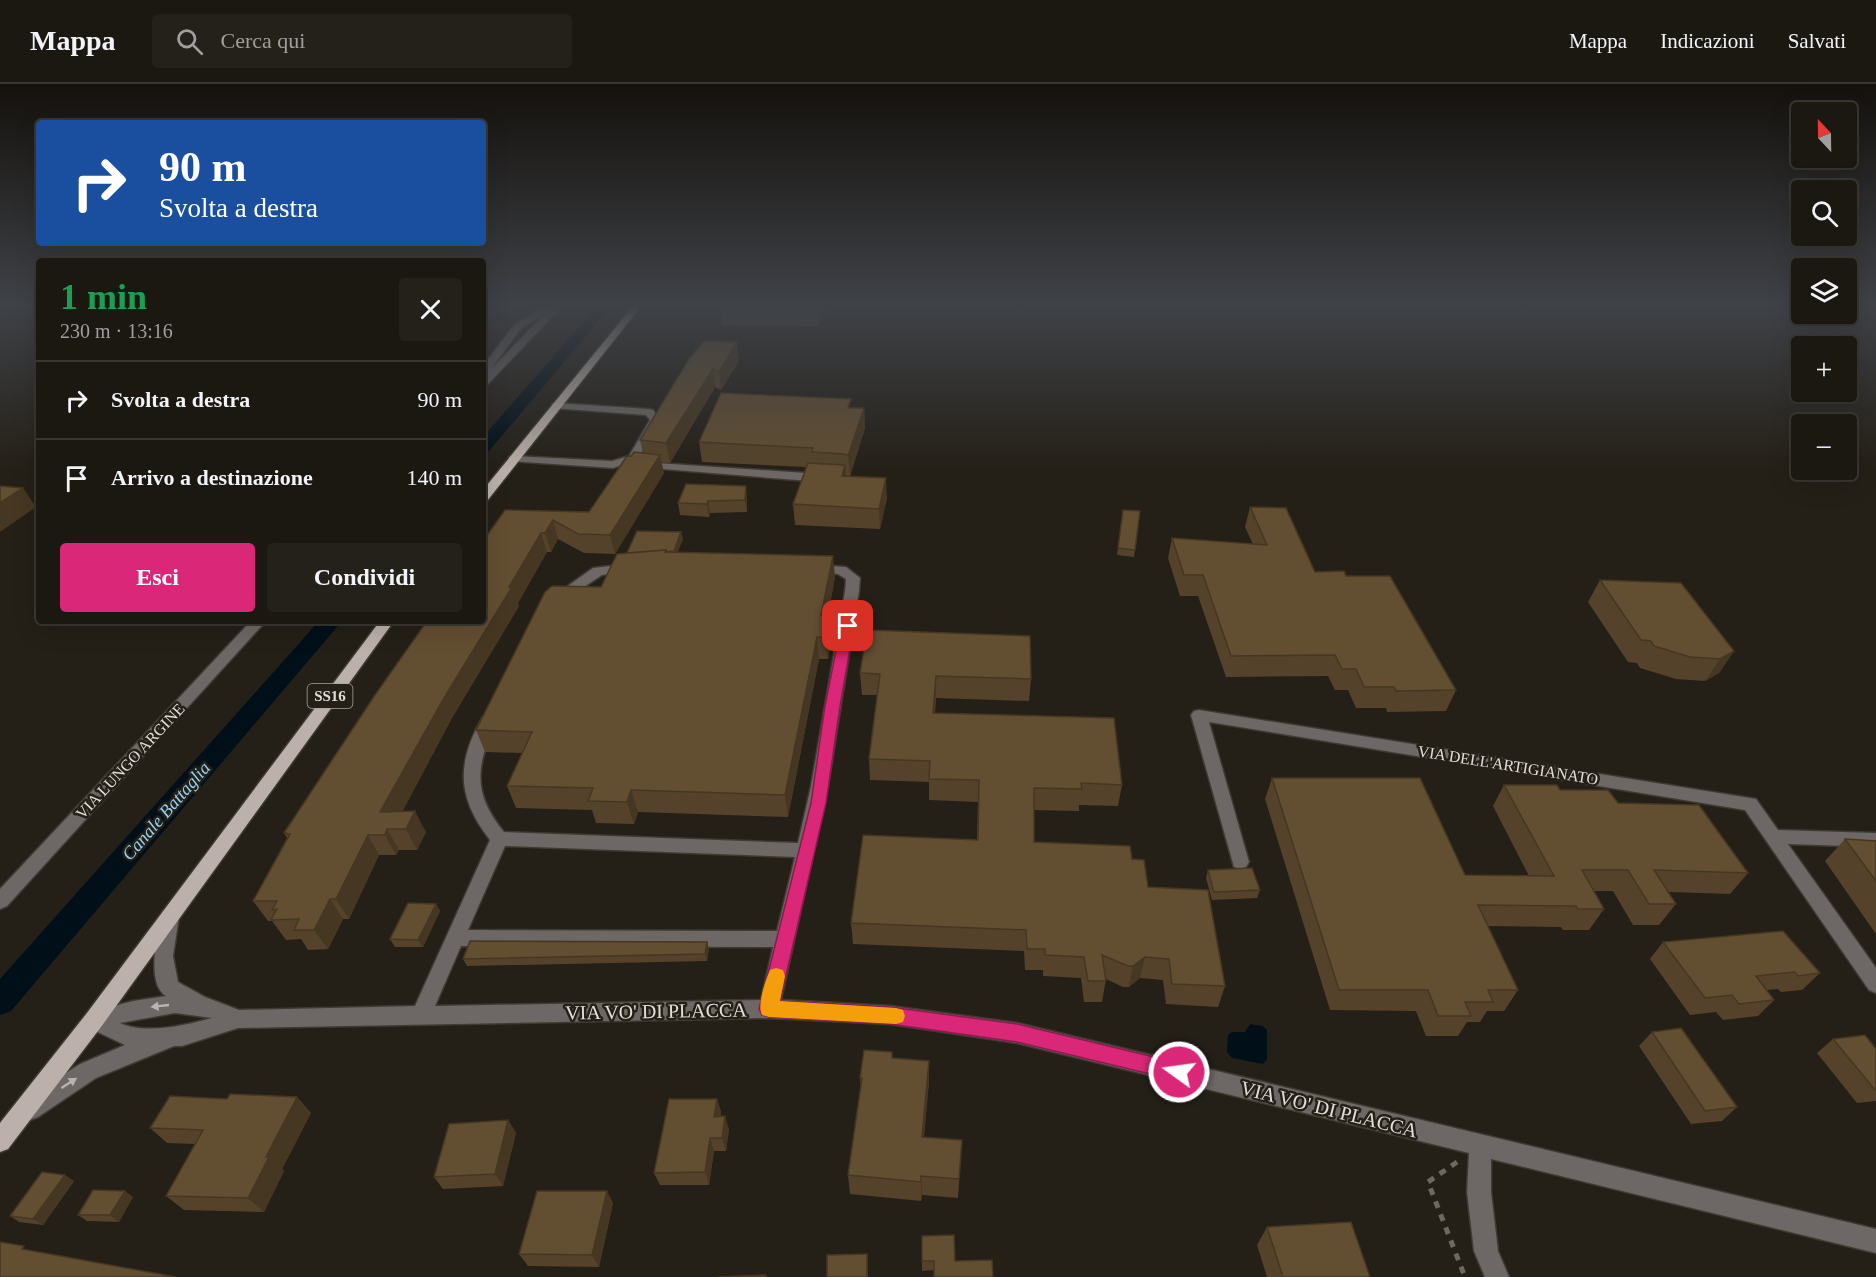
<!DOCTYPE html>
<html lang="it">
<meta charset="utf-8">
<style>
:root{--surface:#1b1711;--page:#24201a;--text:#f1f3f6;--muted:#a09f9f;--line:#393631;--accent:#db2777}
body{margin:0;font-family:"Times New Roman",serif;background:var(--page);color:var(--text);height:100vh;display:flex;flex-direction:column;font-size:22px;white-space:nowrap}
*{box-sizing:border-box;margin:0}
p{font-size:20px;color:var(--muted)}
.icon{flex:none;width:33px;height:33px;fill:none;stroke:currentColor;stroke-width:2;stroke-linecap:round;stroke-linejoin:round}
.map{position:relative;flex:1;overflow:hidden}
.panel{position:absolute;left:36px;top:174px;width:450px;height:366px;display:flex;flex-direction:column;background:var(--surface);border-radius:6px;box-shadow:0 6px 24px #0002,0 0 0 2px var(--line)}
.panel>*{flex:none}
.guide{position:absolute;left:36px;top:36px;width:450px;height:126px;border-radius:6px;box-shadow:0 6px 24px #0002,0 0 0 2px var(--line);background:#1a4fa0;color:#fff;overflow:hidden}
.needle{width:39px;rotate:338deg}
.fabs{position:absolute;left:1791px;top:18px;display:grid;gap:12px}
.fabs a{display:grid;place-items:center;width:66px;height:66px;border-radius:6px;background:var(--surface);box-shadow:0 6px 24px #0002,0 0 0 2px var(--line);font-size:30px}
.pin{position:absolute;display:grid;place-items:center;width:51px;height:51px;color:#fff;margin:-26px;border-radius:12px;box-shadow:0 3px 9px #0006}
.me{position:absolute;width:66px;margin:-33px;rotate:284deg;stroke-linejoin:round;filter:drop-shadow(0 0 4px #0008)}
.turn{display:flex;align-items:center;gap:21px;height:126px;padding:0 24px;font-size:27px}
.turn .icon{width:78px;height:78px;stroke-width:2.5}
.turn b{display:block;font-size:42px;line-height:51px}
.round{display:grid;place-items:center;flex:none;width:63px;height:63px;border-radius:6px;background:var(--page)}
.headline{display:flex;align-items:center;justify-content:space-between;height:102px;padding:0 24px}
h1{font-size:36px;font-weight:700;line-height:45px;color:#1e9e55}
.cta{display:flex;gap:12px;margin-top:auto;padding:12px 24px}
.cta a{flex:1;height:69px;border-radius:6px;background:var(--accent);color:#fff;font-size:24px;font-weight:700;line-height:69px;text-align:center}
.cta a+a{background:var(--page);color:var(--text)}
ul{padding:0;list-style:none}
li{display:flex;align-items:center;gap:18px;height:78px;padding:0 24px;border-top:2px solid var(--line)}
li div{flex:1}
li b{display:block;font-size:22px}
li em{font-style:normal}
header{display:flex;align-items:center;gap:36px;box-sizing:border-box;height:84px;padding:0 30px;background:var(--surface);border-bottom:2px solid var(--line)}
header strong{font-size:28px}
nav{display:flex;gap:33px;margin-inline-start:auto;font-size:21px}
.search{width:420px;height:54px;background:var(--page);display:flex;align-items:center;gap:15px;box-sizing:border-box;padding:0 21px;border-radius:6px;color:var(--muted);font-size:22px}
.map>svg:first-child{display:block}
.water{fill:#011018}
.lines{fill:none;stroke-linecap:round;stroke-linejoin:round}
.canal{fill:#011018;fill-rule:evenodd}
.minor-casing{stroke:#3e3a32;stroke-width:3}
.major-casing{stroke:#3e3a32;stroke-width:3}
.path{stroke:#6d6861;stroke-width:5;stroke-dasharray:7 7;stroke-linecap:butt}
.minor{fill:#6d6765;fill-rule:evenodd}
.major{fill:#bbb0ab;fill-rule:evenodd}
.wall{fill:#54432a}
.shaded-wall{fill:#453722}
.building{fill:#624e31;stroke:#453722;stroke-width:1.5}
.oneway{fill:#b8b4b0}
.route{fill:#db2777;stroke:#8e194d;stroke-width:1.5}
.slow{fill:#f59e0b}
.labels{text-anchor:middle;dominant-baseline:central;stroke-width:5;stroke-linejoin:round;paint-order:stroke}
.shield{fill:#241f17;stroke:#a8a49e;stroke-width:1.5}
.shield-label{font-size:15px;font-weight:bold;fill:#e1ddd8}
.street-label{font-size:16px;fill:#e1ddd8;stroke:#241f17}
.water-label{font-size:18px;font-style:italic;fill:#90d4f3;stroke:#241f17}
.near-street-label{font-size:20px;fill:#e1ddd8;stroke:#241f17}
</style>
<header>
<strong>Mappa</strong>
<div class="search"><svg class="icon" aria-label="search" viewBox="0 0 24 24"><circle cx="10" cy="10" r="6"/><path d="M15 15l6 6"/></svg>Cerca qui</div>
<nav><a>Mappa</a><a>Indicazioni</a><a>Salvati</a></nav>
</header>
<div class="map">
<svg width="1876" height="1193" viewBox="0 0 1876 1193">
<rect width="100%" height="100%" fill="#241f17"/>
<path class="water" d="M1250,940l12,2 5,4v29l-4,5 -31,-6 -5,-6 1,-17 4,-3h13z"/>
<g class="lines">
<g class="canal">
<path d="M598,221h14l-123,146 -6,1v-15z"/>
<path d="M319,537h23l-331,390 -11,4v-36z"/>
</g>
<defs>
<g id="minor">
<path d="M554,221h9l-76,80 -4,1v-20l32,-42 27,-16 7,2zM545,230l-54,55 30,-41z"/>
<path d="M556,319l93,6 4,1 7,10 -23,40 -24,8 -104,-7v-4l4,-1 99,5 17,-5 21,-36 -4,-5 -94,-7v-4z"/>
<path d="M642,378l179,12 6,4 -6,4 -183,-15v-4z"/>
<path d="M627,480l5,1 2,3 -2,3 -30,4 -39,26h-10l-2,-3 42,-30z"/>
<path d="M816,481l30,2 14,11 -1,13 -31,195 -47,214 109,6 127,17 859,206v24l-385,-94v33l7,59 11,26h-24l-11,-26 -7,-59 2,-39 -452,-110 -127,-19 -121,-6 -531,10 -56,18h-8l-78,32 -58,39 -8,3 -8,-3 -3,-8 3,-8 58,-37 45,-19 -38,-18 -3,-7 3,-7 46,-12 33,-5c-20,-12 -9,-60 -5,-79l2,-6 7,-2 7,2 2,6 -6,39 5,26 27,15 34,13 176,-4 75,-166c-33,-42 -34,-76 -8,-122h12l2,4c-20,44 -24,71 8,110l294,11 13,-57 34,-195 1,-12 -8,-5 -27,-2 -2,-3 2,-3zM505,762l290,11 -18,74 -309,-1zM461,862l312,1 -12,53 -326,6zM175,929l37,5c-26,7 -66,17 -92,5z"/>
<path d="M251,537h15l-259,285 -7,3v-20z"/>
<path d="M1199,626l551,88 6,1 22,31 98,3v14l-88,-3 88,124v25l-7,-3 -124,-180 -536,-88 40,140 -3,5 -6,2 -6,-2 -43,-152 3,-4z"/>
</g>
<g id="major">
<path d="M634,221h8l-155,196 -4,1v-12z"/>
<path d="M380,537h14l-293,406 -93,122 -8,3v-29l87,-110z"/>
</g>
</defs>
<use href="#minor" class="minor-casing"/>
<use href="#major" class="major-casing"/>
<path class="path" d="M1457,1078l-29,20 37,95"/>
<use href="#minor" class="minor"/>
<use href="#major" class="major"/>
</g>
<g class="wall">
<path d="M721,221h107l-10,21 -96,-1 -2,-17z"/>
<path d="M689,275l50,2 -18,29 -6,-3 -45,76 -9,-1 3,11 -49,81 -31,-1 -26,-14 -7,13h-4l-29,51 1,3 -67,112 -50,94 24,20 -9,18h-18l-3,5h-17l-30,64h-6l-15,30 -20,1 -7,-11 -15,1 -14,-19h-4l-15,-20 34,-63 -3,-5 221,-323 84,2 42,-56 12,-3 -3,-13z"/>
<path d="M852,324h12l1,20 -15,48 37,22 -7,31 -85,-4 -2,-21 13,-37 -104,-5 -3,-20z"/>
<path d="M747,414v14l-37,1 -1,4 -29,-2 -2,-12z"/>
<path d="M1250,423l65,65 31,4 110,114 -10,21 -59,1 -1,-4h-30l-8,-18h-13l-7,-14 -102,1 -28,-81h-18l-12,-38 4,-20 81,6 -8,-17z"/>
<path d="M1123,426l17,1 -6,46 -17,-2z"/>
<path d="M683,455l-6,14 158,24 -7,38h2l2,22 -4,22h-9l-31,158 -150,-5 -4,12 -38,-1 -4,-13 -76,-2 -9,-22 15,-33 -37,-1 -9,-22 125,-143z"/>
<path d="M1600,496l134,71 -15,22 -14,8 -29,-2 -36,-11 -3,-5 -9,-1 -40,-60z"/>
<path d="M860,589l171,6 -2,22 -93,-3 -1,15 187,72 -4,21 -39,-1v6l-45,-1v32l98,17 16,28 77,99 -7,21 -52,-3 -3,-24 -23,-2 -11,9h-6l-17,-8 -4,23h-18l-3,-24 -38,-2v-6h-18l-1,-19 -171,-7 -2,-21 126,-83 1,-38 -49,-2v-18l-59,-2 -1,-21 8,-64h-15z"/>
<path d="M1272,694l193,97 64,1 -36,-70 11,-21 56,5 58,13 130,70 -18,21 -62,-2 8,12 -17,21h-26l-20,-34h-19l10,18 -15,21h-26l-2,-3 -73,-1 30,64 -14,21h-17l-7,11h-13l-9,14h-32l-10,-25 -86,-1 -65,-211z"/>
<path d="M1845,755l31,2v93l-51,-73z"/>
<path d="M1208,786l52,20 -3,8 -45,2 -6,-22z"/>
<path d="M436,820l4,7 -17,36h-28l-5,-8z"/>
<path d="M707,858l2,7 -2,12 -240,5 -4,-7z"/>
<path d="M1663,858l157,31 -18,17 -21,2 -3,-3 -11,1 7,10 -16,16 -35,4 -7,-8 -26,3 -40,-56z"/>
<path d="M1652,948l85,75 -15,14 -31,3 -52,-78z"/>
<path d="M1833,955l43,10v52l-19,2 -40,-50z"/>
<path d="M892,974l37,3v20l-5,56 38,3 -4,58 -36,-3 -1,6 -71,-7 -2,-19 13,-87 -1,-10z"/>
<path d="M297,1013l14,16 -29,56 2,2 -20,41 -80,-2 -18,-14 29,-52 -28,-1 -17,-15 77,-29z"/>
<path d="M717,1015l4,13 -1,5 9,12 -3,22h-12l-5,34h-49l-6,-12z"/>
<path d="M508,1036l8,13 -13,53 -60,3 -9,-12z"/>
<path d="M74,1097l-31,44 -24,-3 -9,-6z"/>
<path d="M133,1113l-14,25 -32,-1 -9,-6z"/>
<path d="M613,1119l-14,64 -71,-1 -9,-12z"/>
<path d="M1267,1143l103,50h-103l-10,-32z"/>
<path d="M954,1151l-20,35 -12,1v-35z"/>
</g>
<g class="shaded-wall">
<path d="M819,221h9l-10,21 -1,-17z"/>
<path d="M737,258l2,19 -18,29 -2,-18z"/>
<path d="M713,285l2,18 -45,76 -4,-20z"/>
<path d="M864,324l1,20 -15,48 -2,-20z"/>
<path d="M660,371l4,18 -49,81 -5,-19z"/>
<path d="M845,381l2,21 -5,-10z"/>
<path d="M886,394l1,20 -7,31 -1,-20z"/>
<path d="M746,402l1,12v14l-2,-12z"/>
<path d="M23,404l13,19 -36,25v-29z"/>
<path d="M708,417l2,12 -1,4 -2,-13z"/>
<path d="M553,436l5,19 -7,13 -6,-19z"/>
<path d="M681,448l2,7 -8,19 -1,-7z"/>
<path d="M541,449l6,19 -29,51 1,3 -67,112 -59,111 -13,-17 64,-114z"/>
<path d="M833,472l2,21 -12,60 -2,-22z"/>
<path d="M830,531l2,22 -4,22 -2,-21z"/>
<path d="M817,553l2,22 -31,158 -3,-22z"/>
<path d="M1734,567l-15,22 -14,8 15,-22z"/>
<path d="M936,592v22l-3,37v-22z"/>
<path d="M631,706l7,22 -4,12 -7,-22z"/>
<path d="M415,727l11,21 -9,18 -11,-21z"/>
<path d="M387,745l12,21 -3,5 -11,-20z"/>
<path d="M368,751l11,20 -30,64 -13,-20z"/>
<path d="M330,815l13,20 -15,30 -14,-19z"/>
<path d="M436,820l4,7 -17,36 -5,-7z"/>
<path d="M707,858l2,7 -2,12 -2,-7z"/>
<path d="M1145,873l-5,21 -11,9 4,-21z"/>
<path d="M929,977v20l-7,75v-19z"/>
<path d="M297,1013l14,16 -29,56 2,2 -20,41 -16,-14 18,-41z"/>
<path d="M717,1015l4,13 -3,18 -4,-13z"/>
<path d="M725,1032l4,13 -3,22 -4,-13z"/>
<path d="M508,1036l8,13 -13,53 -8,-12z"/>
<path d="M710,1054l4,13 -5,34 -4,-13z"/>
<path d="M65,1091l9,6 -31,44 -10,-6z"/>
<path d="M921,1092l1,19 -1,6z"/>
<path d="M125,1107l8,6 -14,25 -9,-7z"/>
<path d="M607,1107l6,12 -14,64 -7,-12z"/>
<path d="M867,1170l1,9v14h-1z"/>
</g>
<g class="building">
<path d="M721,221h98l-2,4 -97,-1z"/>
<path d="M704,257l33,1 -18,30 -6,-3 -47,74 -26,-3 49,-81z"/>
<path d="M721,309l130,6 -3,9h16l-16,48 -4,-2 -32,-2 1,-4 -114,-6z"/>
<path d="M634,368l26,3 -50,80 -32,-1 -25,-14 -8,13h-4l-32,54h3l-68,111 -64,114 35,-1 -9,18h-19l-2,6h-17l-32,64h-6l-16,31h-20l5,-11 -28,1 6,-11 -5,1 5,-9h-24l37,-67 -6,-1 91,-138 52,-74h56v-80l22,-31 84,2 38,-56h4z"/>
<path d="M808,379l37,2 -3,11 44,2 -7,31 -86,-5z"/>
<path d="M686,400l60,2 -1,14 -37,1 -1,3 -29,-1z"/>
<path d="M0,402l23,2 -23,15z"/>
<path d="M1250,423l36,1 29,64 29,-1 2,5h44l66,114 -60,1 -2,-4h-30l-8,-18h-14l-7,-14 -104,1 -28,-81h-19l-12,-37 95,7z"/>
<path d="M1123,426l17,1 -5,39 -17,-2z"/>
<path d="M637,447l44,1 -7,19 -8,1v-2l-39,3z"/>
<path d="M666,466l-1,2 168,4 -12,59h9l-4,23 -9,-1 -32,158 -154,-5 -4,12 -39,-1 5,-13 -86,-2 25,-54 -56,-2 69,-138 7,-6 49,1 16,-33z"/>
<path d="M1600,496l81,3 53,68 -14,8 -30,-2 -36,-11 -3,-5 -10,-1z"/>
<path d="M867,546l163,6 1,43 -95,-3 -3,37 181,5 8,67 -41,-2 1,6 -48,-1v54l96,4 2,13 12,1 4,27 60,3 17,96 -53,-2 -3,-25 -24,-2 -12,9h-5l-26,-11 4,26h-18l-4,-24 -39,-2v-6h-18l-1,-19 -175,-7 12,-88 115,5 1,-60 -50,-1 1,-18 -61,-2 11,-85 -20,-1z"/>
<path d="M1272,694h148l45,97 89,1 -50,-91h53l3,5h48l10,13 81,2 49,68 -94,-3 22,34h-27l-21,-34h-46l22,39h-26l-2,-3 -98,-1 40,85h-30l5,12h-28l6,14h-33l-10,-26h-89z"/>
<path d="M1845,755l31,2v40z"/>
<path d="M1252,784l8,22 -46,2 -6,-22z"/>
<path d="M408,819l28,1 -18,36 -28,-1z"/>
<path d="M1783,847l37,42 -22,3 -3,-4 -39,4 18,24 -35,4 -7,-9 -27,3 -42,-56z"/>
<path d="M470,857l237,1 -2,12 -242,5z"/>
<path d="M1681,944l56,79 -32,4 -53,-79z"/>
<path d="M1865,951l11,14v40l-1,1 -42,-51z"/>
<path d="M864,966l28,2v6l37,3 -7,76 40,3 -3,39 -38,-3v6l-73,-7 14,-97h-2z"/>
<path d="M230,1010l67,3 -31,60h3l-21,41 -82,-2 37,-66 -53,-2 20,-32 57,3z"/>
<path d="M669,1015h48l-3,18 11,-1 -3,22h-12l-5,34 -51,1z"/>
<path d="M508,1036l-13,54 -61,3 15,-53z"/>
<path d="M42,1088l23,3 -32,44 -23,-3z"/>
<path d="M93,1106l32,1 -15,24h-32z"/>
<path d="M537,1107h70l-15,64 -73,-1z"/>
<path d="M1351,1138l19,55h-87l-16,-50z"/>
<path d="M954,1151l1,26 37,-1 1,17h-59v-16h-12v-25z"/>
<path d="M0,1158l24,4 -2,3 154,28h-176z"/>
<path d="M867,1170v23h-40v-22z"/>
<path d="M766,1191v2h-48z"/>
</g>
<defs><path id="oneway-solid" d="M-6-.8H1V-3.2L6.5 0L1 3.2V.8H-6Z" transform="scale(1.5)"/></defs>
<g class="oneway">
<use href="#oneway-solid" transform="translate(160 922) rotate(174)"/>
<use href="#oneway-solid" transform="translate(69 999) rotate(-33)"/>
</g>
<linearGradient id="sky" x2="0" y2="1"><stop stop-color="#14110d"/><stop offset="0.57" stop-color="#3f4247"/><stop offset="1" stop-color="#3f4247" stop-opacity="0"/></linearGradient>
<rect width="1876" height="388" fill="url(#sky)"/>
<path class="route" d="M848,538l6,4 -14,80 -14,97 -46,198 110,6 127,17 162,39 7,3 2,6 -2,7 -7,2 -162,-39 -127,-18 -121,-7 -7,-2 -3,-6 52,-206 14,-97 16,-80z"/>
<path class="slow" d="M776,884l7,2 2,6 -5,25 116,7 7,2 2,6 -2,6 -7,2 -127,-7 -7,-2c-5,-11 3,-33 8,-45z"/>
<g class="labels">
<rect class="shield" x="307.5" y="600" width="45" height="24" rx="4.5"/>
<g class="shield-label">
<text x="330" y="612">SS16</text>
</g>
<g class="street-label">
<text transform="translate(130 677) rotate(-47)">VIA LUNGO ARGINE</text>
<text transform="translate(1508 681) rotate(9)">VIA DELL'ARTIGIANATO</text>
</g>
<g class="water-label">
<text transform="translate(166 727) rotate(-49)">Canale Battaglia</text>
</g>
<g class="near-street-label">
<text transform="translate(656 927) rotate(-1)">VIA VO' DI PLACCA</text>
<text transform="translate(1329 1025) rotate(14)">VIA VO' DI PLACCA</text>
</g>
</g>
</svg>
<div class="fabs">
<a><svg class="needle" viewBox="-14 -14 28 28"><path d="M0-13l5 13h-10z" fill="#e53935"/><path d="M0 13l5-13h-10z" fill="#a09f9f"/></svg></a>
<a><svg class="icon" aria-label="search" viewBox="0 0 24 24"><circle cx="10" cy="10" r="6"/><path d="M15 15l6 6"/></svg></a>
<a><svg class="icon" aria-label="layers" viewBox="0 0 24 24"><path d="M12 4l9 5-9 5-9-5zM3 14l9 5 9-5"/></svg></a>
<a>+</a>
<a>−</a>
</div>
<div class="pin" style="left:848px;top:542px;background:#d93025"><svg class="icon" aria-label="arrive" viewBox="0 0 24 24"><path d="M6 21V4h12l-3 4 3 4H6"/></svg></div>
<svg class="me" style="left:1179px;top:988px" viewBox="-20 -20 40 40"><circle r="17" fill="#db2777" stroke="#fff" stroke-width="3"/><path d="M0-11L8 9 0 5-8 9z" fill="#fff"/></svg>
<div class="guide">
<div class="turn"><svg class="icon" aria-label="right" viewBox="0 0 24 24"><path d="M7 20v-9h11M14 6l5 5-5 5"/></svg><div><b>90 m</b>Svolta a destra</div></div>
</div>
<section class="panel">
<div class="headline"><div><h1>1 min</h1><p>230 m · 13:16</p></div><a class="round"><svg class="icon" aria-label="close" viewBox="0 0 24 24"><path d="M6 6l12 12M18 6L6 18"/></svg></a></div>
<ul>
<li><svg class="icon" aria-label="right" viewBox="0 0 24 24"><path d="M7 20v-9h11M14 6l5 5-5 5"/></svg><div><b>Svolta a destra</b></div><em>90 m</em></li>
<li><svg class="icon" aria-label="arrive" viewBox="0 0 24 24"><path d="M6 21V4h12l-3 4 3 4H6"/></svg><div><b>Arrivo a destinazione</b></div><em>140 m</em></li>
</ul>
<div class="cta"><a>Esci</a><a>Condividi</a></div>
</section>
</div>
